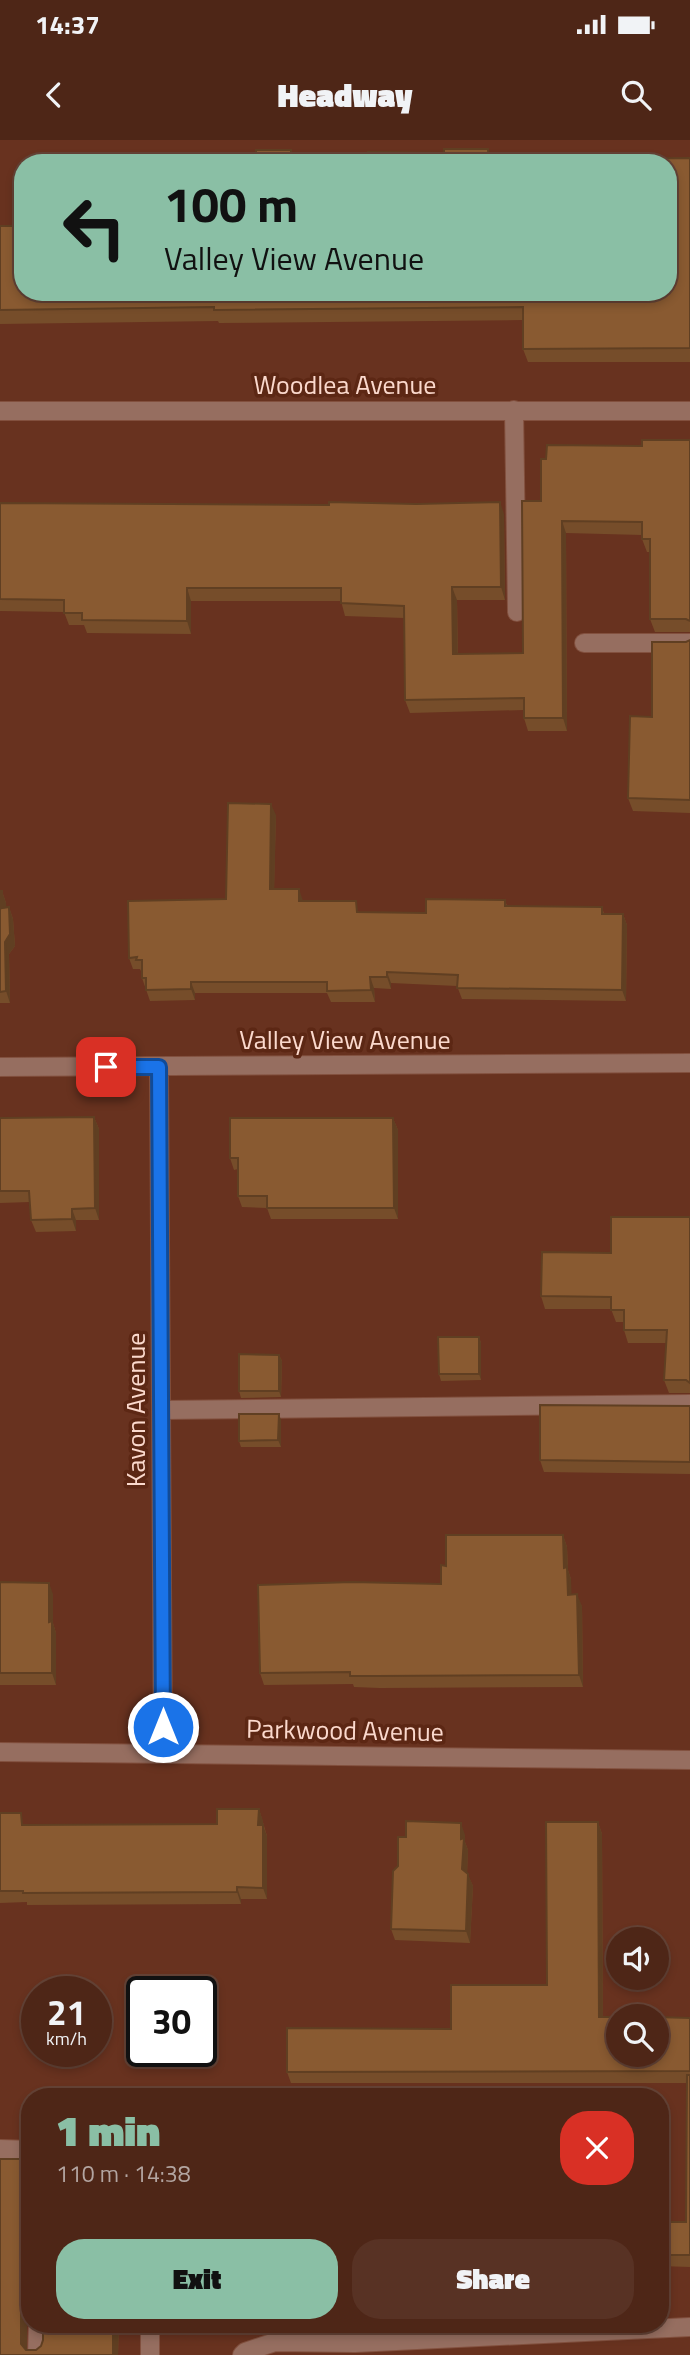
<!DOCTYPE html>
<meta charset="utf-8">
<style>
:root{--surface:#4e2617;--page:#583224;--text:#f1f3f6;--muted:#b3a5a1;--line:#654336;--accent:#8abfa5}
body{margin:0;font-family:"Titillium Web",sans-serif;background:var(--page);color:var(--text);height:100vh;display:flex;flex-direction:column;font-size:26px;white-space:nowrap}
*{box-sizing:border-box;margin:0}
p{font-size:23px;color:var(--muted)}
.icon{flex:none;width:38px;height:38px;fill:none;stroke:currentColor;stroke-width:2;stroke-linecap:round;stroke-linejoin:round}
.map{position:relative;flex:1;overflow:hidden}
.drawer{position:absolute;left:21px;top:1948px;width:648px;height:245px;display:flex;flex-direction:column;background:var(--surface);border-radius:28px;box-shadow:0 4px 10px #0003,0 0 0 2px var(--line)}
.drawer>*{flex:none}
.banner{position:absolute;left:14px;top:14px;width:663px;height:147px;border-radius:28px;box-shadow:0 4px 10px #0003,0 0 0 2px var(--line);background:#8abfa5;color:#111;overflow:hidden}
.tools{position:absolute;left:606px;top:1787px;display:grid;gap:14px}
.tools a{display:grid;place-items:center;width:63px;height:63px;border-radius:50%;background:var(--surface);box-shadow:0 4px 10px #0003,0 0 0 2px var(--line);font-size:35px}
.speed{position:absolute;left:21px;top:1836px;display:flex;gap:14px;font-size:35px;font-weight:700;text-align:center}
.speed>*{display:grid;place-content:center;width:91px;height:91px;border-radius:50%;background:var(--surface);box-shadow:0 4px 10px #0003,0 0 0 2px var(--line);line-height:1}
.speed small{font-size:18px;font-weight:400}
.speed .limit{border:4px solid #111;border-radius:10px;background:#fff;color:#111}
.pin{position:absolute;display:grid;place-items:center;width:60px;height:60px;color:#fff;margin:-30px;border-radius:14px;box-shadow:0 4px 10px #0006}
.me{position:absolute;width:77px;margin:-38px;rotate:0deg;stroke-linejoin:round;filter:drop-shadow(0 0 5px #0008)}
.turn{display:flex;align-items:center;gap:24px;height:147px;padding:0 35px;font-size:32px}
.turn .icon{width:91px;height:91px;stroke-width:2.5}
.turn b{display:block;font-size:49px;line-height:60px}
.round{display:grid;place-items:center;flex:none;width:74px;height:74px;border-radius:28px;background:var(--page)}
.headline{display:flex;align-items:center;justify-content:space-between;height:119px;padding:0 35px}
h1{font-size:42px;font-weight:800;line-height:52px;color:var(--accent)}
.action{display:flex;gap:14px;margin-top:auto;padding:14px 35px}
.action a{flex:1;height:80px;border-radius:28px;background:var(--accent);color:#111;font-size:28px;font-weight:800;line-height:80px;text-align:center}
.action a+a{background:var(--page);color:var(--text)}
.status{display:flex;justify-content:space-between;align-items:center;height:49px;padding:0 35px;background:var(--surface);direction:ltr}
.status svg{height:19px;fill:currentColor}
header{display:flex;justify-content:space-between;align-items:center;height:91px;padding:0 35px;background:var(--surface);font-size:32px;font-weight:800}
.map>svg:first-child{display:block}
.lines{fill:none;stroke-linecap:round;stroke-linejoin:round}
.minor-casing{stroke:#82503e;stroke-width:20}
.minor{stroke:#966e60;stroke-width:18}
.wall{fill:#764d2a}
.shaded-wall{fill:#603f22}
.building{fill:#895a31;stroke:#603f22;stroke-width:2}
.route-casing{stroke:#114b97;stroke-width:18}
.route{stroke:#1a73e8;stroke-width:12}
.labels{text-anchor:middle;dominant-baseline:central;stroke-width:7;stroke-linejoin:round;paint-order:stroke}
.street-label{font-size:26px;fill:#fbd9cd;stroke:#5c2714}
</style>
<div class="status"><b>14:37</b><svg viewBox="0 0 49 12"><path d="M0 12V9h3v3zM5 12V6h3v6zM10 12V3h3v9zM15 12V0h3v12zM26 1h20v11H26zM47 4h2v5h-2z"/></svg></div>
<header><svg class="icon" aria-label="back" viewBox="0 0 24 24"><path d="M15 5l-7 7 7 7"/></svg>Headway<svg class="icon" aria-label="search" viewBox="0 0 24 24"><circle cx="10" cy="10" r="6"/><path d="M15 15l6 6"/></svg></header>
<div class="map">
<svg width="690" height="2215" viewBox="0 0 690 2215">
<rect width="100%" height="100%" fill="#68321f"/>
<g class="lines">
<defs>
<g id="minor">
<path d="M514,270l3,202"/>
<path d="M0,271h690"/>
<path d="M584,503h106"/>
<path d="M0,927l690,-4"/>
<path d="M159,927l4,687"/>
<path d="M161,1270l529,-6"/>
<path d="M0,1612l690,8"/>
<path d="M0,2009l30,1"/>
<path d="M37,2215l1,-31"/>
<path d="M150,2215v-31"/>
<path d="M242,2215l3,-3 30,-10 80,1 335,-16"/>
</g>
</defs>
<use href="#minor" class="minor-casing"/>
<use href="#minor" class="minor"/>
</g>
<g class="wall">
<path d="M690,18v204h-162l-5,-13v-29l-304,3 -1,-2 -218,3v-98l23,66z"/>
<path d="M690,300v192h-35l-5,-13v-67h-3l-5,-13v-4l-76,-2 1,198h-39l-4,-13v-8l-114,3 -5,-13 -1,-82 -59,-2 -4,-15h-150v33l-104,-1 -3,-8h-15l-5,-13 -64,-1v-108l504,11 1,86h-48l1,54 65,-1 18,-152 101,-55z"/>
<path d="M690,500v173l-57,-2 -5,-13 24,-81 34,-75z"/>
<path d="M276,675l-2,74 29,12 57,11 66,1 79,-13 2,6 95,1 2,7h19l4,11 -1,76 -164,-2 -5,-13 -66,-3v6l-17,-1 1,14h-44l-4,-9h-132v7l-45,1 -8,-23v-7h-1l-1,-2h-7l-4,-11 97,-59z"/>
<path d="M0,751h2l4,12v4h3l4,12 2,27 -6,8 1,49h-10z"/>
<path d="M94,977l5,12v91h-23v11l-40,1 -5,-12 -1,-18 -30,1v-85z"/>
<path d="M393,978l5,12v89h-127l-4,-11 -25,-1 -4,-11v-27l-4,1 -4,-12z"/>
<path d="M690,1077v176h-21l-5,-13 2,-37h-38l-4,-13v-8h-8l-5,-13h-66l-4,-13 70,-43z"/>
<path d="M479,1197l2,6v37l-40,1 -2,-7z"/>
<path d="M279,1215l3,6 -1,36 -40,1 -2,-7z"/>
<path d="M690,1266v68l-146,-2 -4,-12z"/>
<path d="M281,1280v27h-40l-2,-6z"/>
<path d="M563,1395l4,12 1,23 3,9v16l11,11 1,81 -203,1 -26,-1 -1,-3 -89,1 -4,-12 181,-89 5,-18z"/>
<path d="M0,1442l53,12v29l3,10v52h-56z"/>
<path d="M259,1669l8,27v63h-26v5l-214,1v-3l-27,1v-90l25,12 192,-1z"/>
<path d="M598,1682l4,12 1,183 87,1v249l-30,-1v-44h26v-139h-395l-4,-11 164,-43 96,-44z"/>
<path d="M465,1695v7l3,8 -1,23 6,13 -3,57 -75,-3 -4,-11z"/>
<path d="M30,2019v158l-3,6v27h9l5,-4 2,-6v-16h76l-1,31h-118z"/>
</g>
<g class="shaded-wall">
<path d="M488,9l5,14h-4z"/>
<path d="M291,10l5,13h-5z"/>
<path d="M500,362l4,12 1,86 -4,-13z"/>
<path d="M562,381l4,12 1,198 -4,-13z"/>
<path d="M452,447l5,13 1,67 -5,-13z"/>
<path d="M187,448l4,13v33l-4,-13z"/>
<path d="M271,664l5,11 -2,85 -4,-11z"/>
<path d="M299,749l4,12v12l-4,-12z"/>
<path d="M2,751l4,12 1,16 -5,-11z"/>
<path d="M9,767l4,12 2,27 -6,8 1,49 -4,-12 -1,-49z"/>
<path d="M623,774l4,11 -1,76 -4,-11z"/>
<path d="M387,832l4,11v6l-4,-12z"/>
<path d="M370,837l4,11 1,14 -4,-12z"/>
<path d="M191,842l4,11v7l-4,-11z"/>
<path d="M94,977l5,12v91l-4,-12z"/>
<path d="M393,978l5,12v89l-4,-11z"/>
<path d="M72,1069l4,11v11l-4,-12z"/>
<path d="M479,1197l2,6v37l-2,-6z"/>
<path d="M279,1215l3,6 -1,36 -2,-6z"/>
<path d="M279,1274l2,6v27l-3,-7z"/>
<path d="M563,1395l4,12 1,23 3,9 1,27 -4,-11 -4,-27z"/>
<path d="M49,1443l4,11v29l3,10v52l-4,-12 -3,-51z"/>
<path d="M577,1454l5,12 1,81 -4,-12z"/>
<path d="M259,1669l4,12v16l-5,-12z"/>
<path d="M598,1682l4,12 1,194 -4,-11z"/>
<path d="M461,1683l4,12v7l3,8 -1,31 -5,-12z"/>
<path d="M263,1685l4,11v63l-4,-11z"/>
<path d="M468,1734l5,12 -3,57 -4,-12z"/>
<path d="M237,1747l4,12v5l-4,-12z"/>
<path d="M23,2162l6,15 -2,6v32l-6,-11v-36z"/>
<path d="M113,2184h6l-1,31h-5z"/>
</g>
<g class="building">
<path d="M444,9h44l1,14h-121v-11l76,1z"/>
<rect x="256" y="10" width="35" height="13"/>
<path d="M690,18v190l-167,1v-42l-309,3v-3l-214,3v-84h23v66h645v-129h-77v-4z"/>
<path d="M642,300h48v181l-4,-2h-36v-80h-8v-17l-80,-1 1,197h-39v-20l-119,2 -1,-94 -63,-3v-15h-154v33l-105,-1v-7h-18v-13l-64,-1v-96l329,2v-3l87,2 84,-2 1,85h-49l1,67 70,-1 -1,-152h19v-42h5l1,-14 95,1z"/>
<path d="M690,500v160l-62,-2 2,-82 22,1v-75h34z"/>
<path d="M228,663l43,1 -1,85h29v12h57l1,11 69,1v-14l79,1v6l97,1v7h21l-1,76 -165,-2 1,-13 -71,-3v5h-17l1,13 -44,1v-9h-136v7l-45,1v-12h-4v-18h-6l1,-3 -8,1 -1,-57 98,-2z"/>
<path d="M0,751h2v17l7,-1 1,27 -5,8 1,49 -6,1z"/>
<path d="M94,977l1,91 -23,1v10l-41,1 -2,-29h-29v-73z"/>
<path d="M230,978h163l1,90h-127v-12h-29v-38h-8z"/>
<path d="M611,1077h79v166l-4,-3h-22l3,-50h-43v-20h-13v-13l-70,-1 1,-44 69,1z"/>
<path d="M438,1197h41v37h-40z"/>
<path d="M239,1214l40,1v36h-40z"/>
<path d="M540,1265l150,1v56l-150,-2z"/>
<path d="M239,1274h40l-1,26 -39,1z"/>
<path d="M446,1395h117l1,33 3,-1 1,28 9,-1 2,81 -203,1h-26v-4l-90,1 -2,-88 94,-3 89,2v-19l5,1z"/>
<path d="M0,1442l49,1v39l3,-1v52h-52z"/>
<path d="M217,1669h42l-1,16h5v63l-26,-1v5l-214,1v-2h-23v-78h21l1,12 195,-1z"/>
<path d="M406,1681l55,2v16l3,-1 -2,31 6,5 -2,57 -75,-2 2,-58 5,-5v-29h8z"/>
<path d="M546,1682h52l1,195h19v37h38v-37l34,1v53l-403,1v-44l164,1v-44h96z"/>
<path d="M687,1935h3v180h-30v-33h26z"/>
<path d="M0,2019h30v140l-7,3 -2,6v36l5,6h10l5,-4 2,-6v-16h70v31h-113z"/>
</g>
<g class="lines">
<defs>
<path id="route" d="M106,927h53l4,660"/>
</defs>
<use href="#route" class="route-casing"/>
<use href="#route" class="route"/>
</g>
<g class="labels">
<g class="street-label">
<text x="345" y="244">Woodlea Avenue</text>
<text x="345" y="899">Valley View Avenue</text>
<text transform="translate(135 1270) rotate(-90)">Kavon Avenue</text>
<text transform="translate(345 1590) rotate(1)">Parkwood Avenue</text>
</g>
</g>
</svg>
<div class="tools">
<a><svg class="icon" aria-label="sound" viewBox="0 0 24 24"><path d="M4 9h4l5-4v14l-5-4H4zM17 9q2 3 0 6"/></svg></a>
<a><svg class="icon" aria-label="search" viewBox="0 0 24 24"><circle cx="10" cy="10" r="6"/><path d="M15 15l6 6"/></svg></a>
</div>
<div class="speed"><div>21<small>km/h</small></div><div class="limit">30</div></div>
<div class="pin" style="left:106px;top:927px;background:#d93025"><svg class="icon" aria-label="arrive" viewBox="0 0 24 24"><path d="M6 21V4h12l-3 4 3 4H6"/></svg></div>
<svg class="me" style="left:163px;top:1587px" viewBox="-20 -20 40 40"><circle r="17" fill="#1a73e8" stroke="#fff" stroke-width="3"/><path d="M0-11L8 9 0 5-8 9z" fill="#fff"/></svg>
<div class="banner">
<div class="turn"><svg class="icon" aria-label="left" viewBox="0 0 24 24"><path d="M17 20v-9H6M10 6l-5 5 5 5"/></svg><div><b>100 m</b>Valley View Avenue</div></div>
</div>
<section class="drawer">
<div class="headline"><div><h1>1 min</h1><p>110 m · 14:38</p></div><a class="round" style="background:#d93025;color:#fff"><svg class="icon" aria-label="close" viewBox="0 0 24 24"><path d="M6 6l12 12M18 6L6 18"/></svg></a></div>
<div class="action"><a>Exit</a><a>Share</a></div>
</section>
</div>
